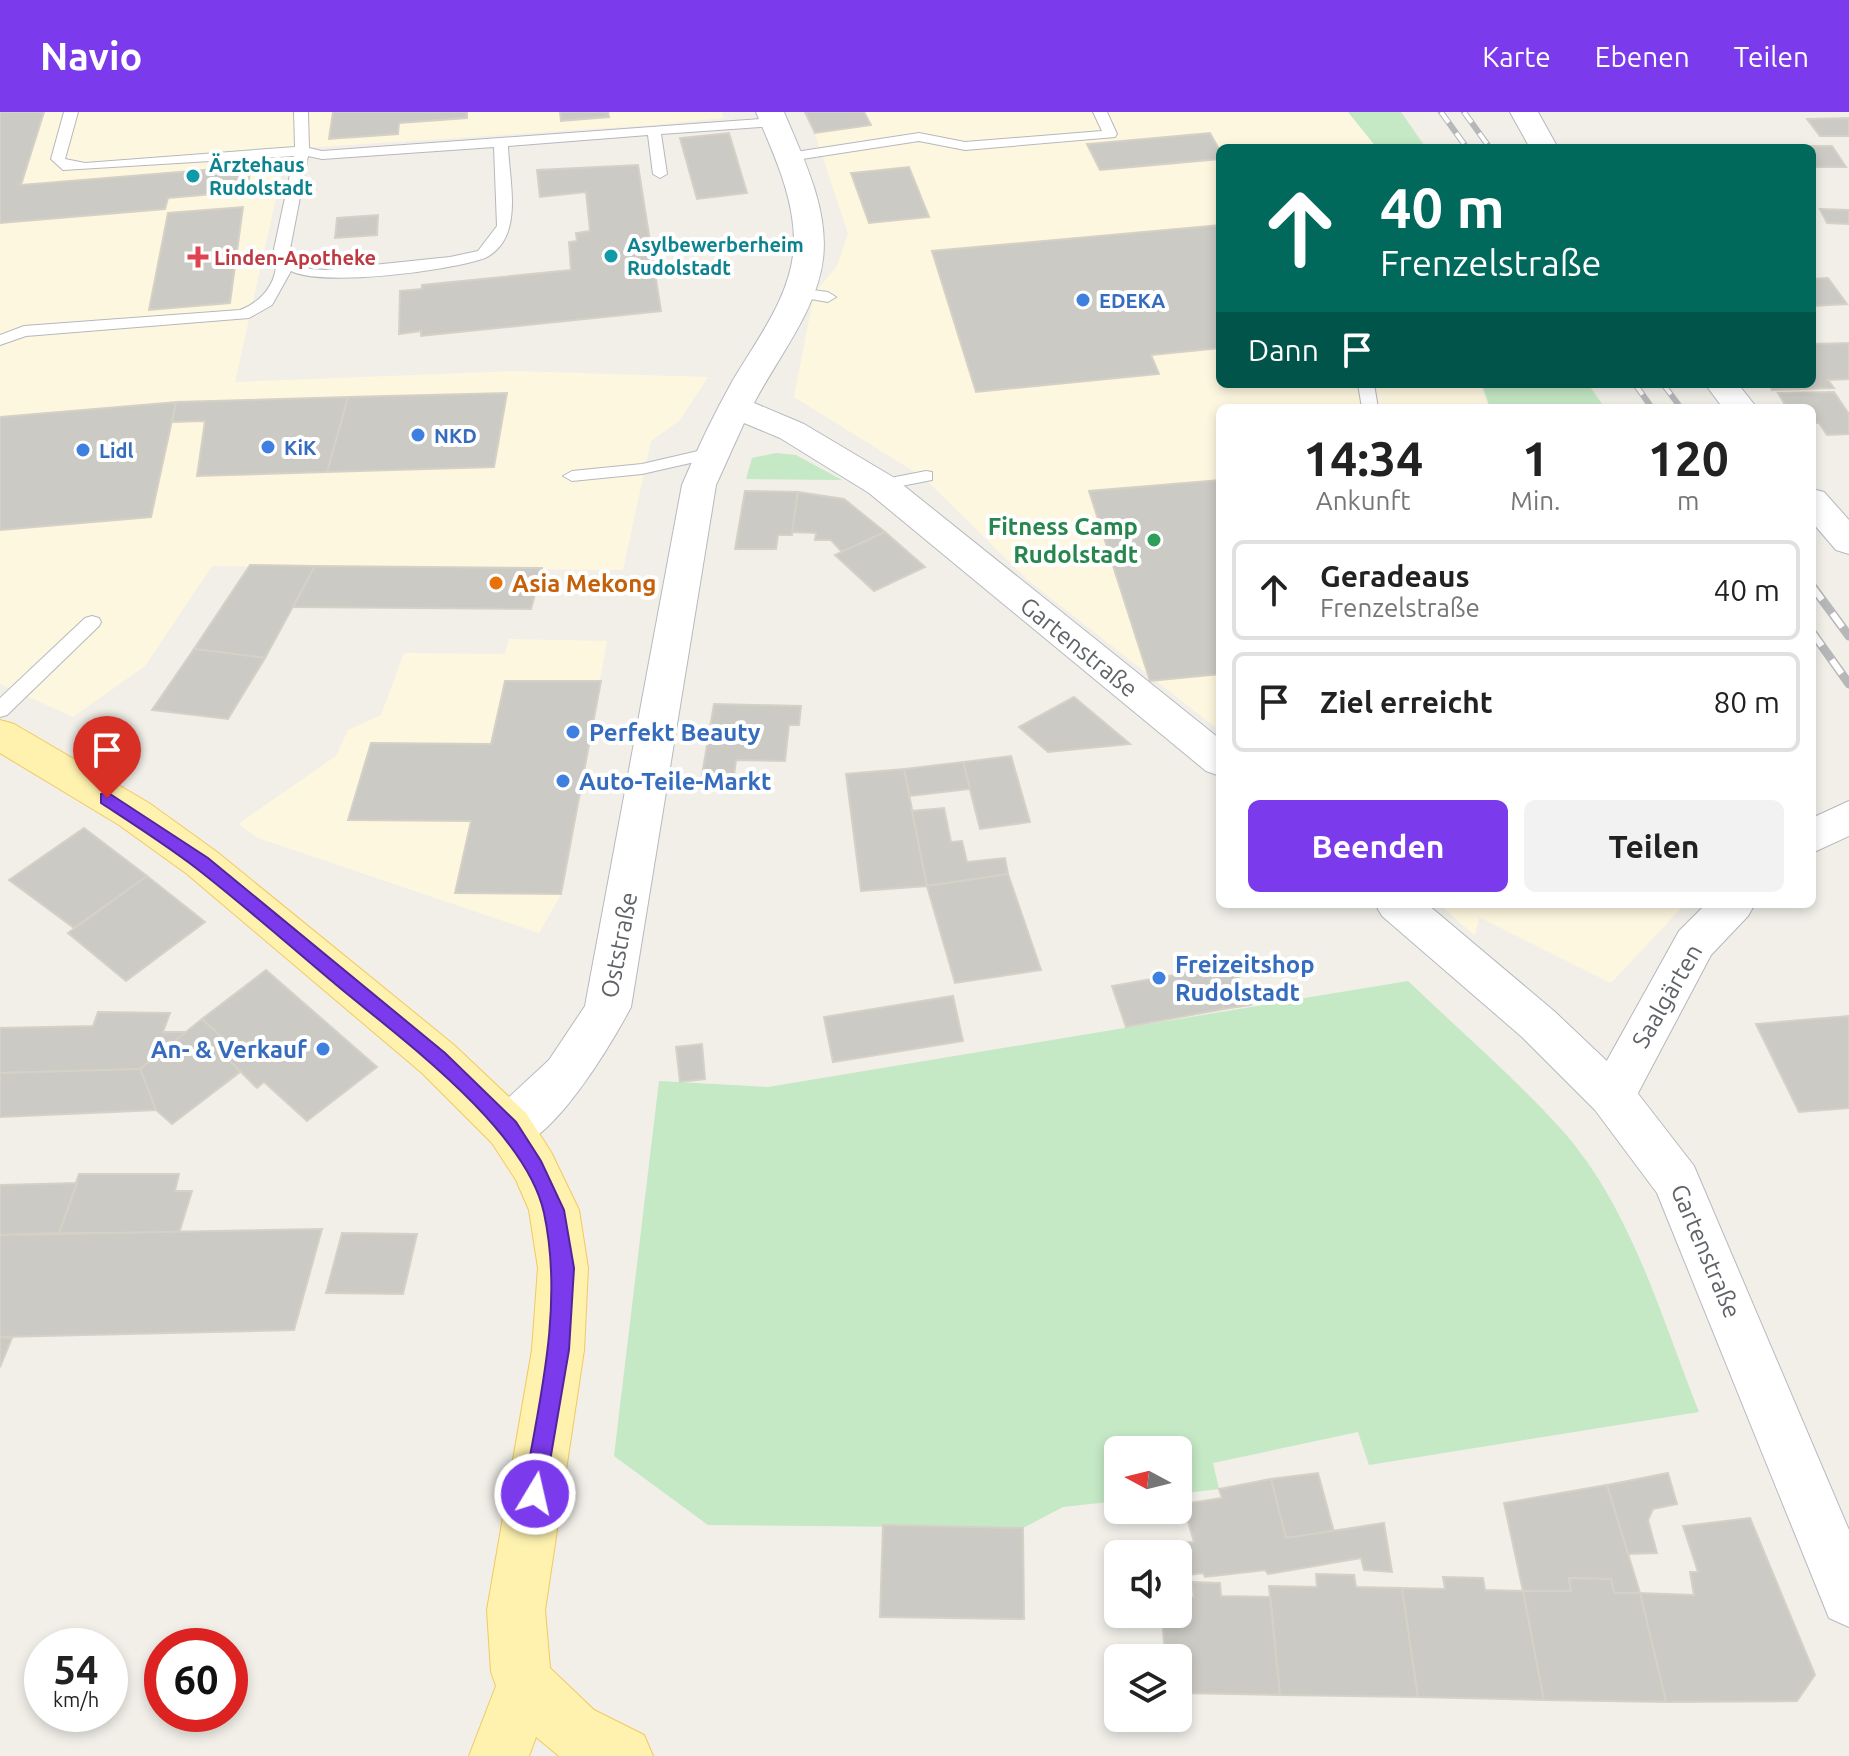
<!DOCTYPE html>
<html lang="de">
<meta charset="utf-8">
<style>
:root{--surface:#fff;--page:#f2f2f2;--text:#222;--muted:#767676;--line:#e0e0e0;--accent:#7c3aed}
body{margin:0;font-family:Ubuntu,sans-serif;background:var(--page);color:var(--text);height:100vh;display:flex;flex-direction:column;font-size:30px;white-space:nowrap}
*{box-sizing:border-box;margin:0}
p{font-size:26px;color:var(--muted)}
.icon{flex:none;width:44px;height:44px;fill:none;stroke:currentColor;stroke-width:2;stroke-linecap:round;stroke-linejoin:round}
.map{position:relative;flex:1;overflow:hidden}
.sheet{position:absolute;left:1216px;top:292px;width:600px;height:504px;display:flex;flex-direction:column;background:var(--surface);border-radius:12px;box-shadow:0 4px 12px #0003}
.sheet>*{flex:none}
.hud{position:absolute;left:1216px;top:32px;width:600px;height:244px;border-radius:12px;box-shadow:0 4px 12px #0003;background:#00695c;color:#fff;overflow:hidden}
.needle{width:52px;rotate:277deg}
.tools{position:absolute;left:1104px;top:1324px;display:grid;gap:16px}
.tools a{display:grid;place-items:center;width:88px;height:88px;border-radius:12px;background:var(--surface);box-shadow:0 4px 12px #0003;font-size:40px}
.speed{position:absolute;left:24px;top:1516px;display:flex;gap:16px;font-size:40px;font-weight:700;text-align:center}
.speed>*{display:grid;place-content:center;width:104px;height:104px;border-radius:50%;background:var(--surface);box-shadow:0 4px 12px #0003;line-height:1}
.speed small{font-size:20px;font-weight:400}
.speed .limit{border:12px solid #d22;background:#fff;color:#111}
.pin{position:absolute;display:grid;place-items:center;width:68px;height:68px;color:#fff;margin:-82px -34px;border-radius:50% 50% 50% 0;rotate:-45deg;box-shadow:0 0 8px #0007}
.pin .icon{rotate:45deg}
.me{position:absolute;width:88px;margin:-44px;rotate:9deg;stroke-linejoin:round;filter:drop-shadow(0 0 6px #0008)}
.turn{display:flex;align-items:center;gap:28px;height:168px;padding:0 32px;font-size:36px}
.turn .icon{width:104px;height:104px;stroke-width:2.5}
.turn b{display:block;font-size:56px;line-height:68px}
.then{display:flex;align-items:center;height:76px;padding:0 32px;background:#0003;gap:16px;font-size:30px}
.eta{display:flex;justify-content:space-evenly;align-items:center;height:136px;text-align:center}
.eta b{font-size:48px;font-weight:700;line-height:56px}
.primary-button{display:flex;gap:16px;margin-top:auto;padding:16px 32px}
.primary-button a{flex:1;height:92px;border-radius:12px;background:var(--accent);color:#fff;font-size:32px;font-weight:700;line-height:92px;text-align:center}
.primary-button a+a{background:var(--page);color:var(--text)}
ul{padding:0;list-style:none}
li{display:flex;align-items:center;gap:24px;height:100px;margin:0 16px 12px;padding:0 16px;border:4px solid var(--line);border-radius:12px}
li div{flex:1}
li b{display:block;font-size:30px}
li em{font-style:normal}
header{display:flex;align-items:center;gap:48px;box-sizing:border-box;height:112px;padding:0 40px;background:var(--accent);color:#fff}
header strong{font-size:38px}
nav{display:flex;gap:44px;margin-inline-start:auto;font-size:28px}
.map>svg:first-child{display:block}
.commercial{fill:#fef7e0}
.green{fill:#c5e8c5}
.building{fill:#cccac5;stroke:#d6d1c6;stroke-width:2}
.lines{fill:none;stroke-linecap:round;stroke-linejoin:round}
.service-casing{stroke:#b5b8bc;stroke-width:2}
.minor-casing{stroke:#b5b8bc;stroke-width:2}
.secondary-casing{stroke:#b6babf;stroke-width:2}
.primary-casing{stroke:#f2c960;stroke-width:2}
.service{fill:#fff;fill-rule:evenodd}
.minor{fill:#fff;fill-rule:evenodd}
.secondary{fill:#fff;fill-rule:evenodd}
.primary{fill:#fff2af;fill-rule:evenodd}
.rail-far1-casing{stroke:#b6b7b8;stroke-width:6}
.rail-casing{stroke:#b6b7b8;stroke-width:9}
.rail-far1{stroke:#fff;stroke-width:4;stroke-dasharray:13;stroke-linecap:butt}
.rail{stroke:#fff;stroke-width:6;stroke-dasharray:17;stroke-linecap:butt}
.route{fill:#7c3aed;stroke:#51269a;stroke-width:2}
.culture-dot{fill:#0f9aa8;stroke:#fff;stroke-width:3}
.health-dot{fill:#e0444e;stroke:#fff;stroke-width:3}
.shop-dot{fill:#3f7fe0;stroke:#fff;stroke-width:3}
.leisure-dot{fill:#2e9e5b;stroke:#fff;stroke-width:3}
.food-dot{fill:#e8710a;stroke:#fff;stroke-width:3}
.labels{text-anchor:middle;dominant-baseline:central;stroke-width:8;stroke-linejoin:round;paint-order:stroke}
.far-culture-label{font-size:20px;font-weight:bold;fill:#0d838f;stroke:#fff;text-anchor:start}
.far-health-label{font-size:20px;font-weight:bold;fill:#be3a42;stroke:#fff;text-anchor:start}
.far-shop-label{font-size:20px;font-weight:bold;fill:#366cbe;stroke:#fff;text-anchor:start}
.leisure-label{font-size:24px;font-weight:bold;fill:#27864d;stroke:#fff;text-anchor:end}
.food-label{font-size:24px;font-weight:bold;fill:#c56008;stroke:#fff;text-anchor:start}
.street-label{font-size:24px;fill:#5f6368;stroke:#fff}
.shop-label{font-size:24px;font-weight:bold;fill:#366cbe;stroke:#fff;text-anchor:start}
</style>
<header>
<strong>Navio</strong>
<nav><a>Karte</a><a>Ebenen</a><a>Teilen</a></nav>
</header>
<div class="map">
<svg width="1849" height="1644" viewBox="0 0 1849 1644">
<rect width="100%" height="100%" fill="#f1efe8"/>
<g class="commercial">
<path d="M0,0h722l2,6 -70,7 -367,24 -52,233 279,-11 194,6 -28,43 -29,21 -28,129 -411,-4 -67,100 -72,51 -73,-33z"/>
<path d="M805,0h543l29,36h-157v236h260l9,24h-269v323l-192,-151 -105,-103 -129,-80 20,-103 23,-28 11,-32 -33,-101z"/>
<path d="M509,527l98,2 -46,253 -22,39 -281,-95 -20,-14 98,-68 12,-26 33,-15 23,-62 101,1z"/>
<path d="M1439,792h246l-74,79 -132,-66 -4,19z"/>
</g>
<g class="green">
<path d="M1348,0h53l25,36h-49z"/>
<path d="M1482,272h106l17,24h-115z"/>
<path d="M776,341l20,2 46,25 -96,-1 6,-21z"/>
<path d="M1408,869c51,49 106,96 153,148 70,78 100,188 138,283l-330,53 -11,-33 -145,31 6,26 -41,5v-44h-60v51l-55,6 -40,21 -315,-3 -94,-69 45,-375 109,6z"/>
</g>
<g class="building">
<path d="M0,0h44l-23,73 230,-19 -4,25 -79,7 -3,11 -165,14z"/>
<path d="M333,0h134v6l-68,5 -1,11 -69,5z"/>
<path d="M560,0h48l1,5 -48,4z"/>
<path d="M805,0h59l7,13 -56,8z"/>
<path d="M1849,6v18h-29l-13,-17z"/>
<path d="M729,21l18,60 -50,6 -17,-61z"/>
<path d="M1210,21l10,18v8l-120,11 -13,-26z"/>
<path d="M1776,34h56l14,21h-34v-19z"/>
<path d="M638,53l23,146 -240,25v-5l-22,3 1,-43 22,-2v-4l149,-15 -2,-28 8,-1 -1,-8 14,-2 -4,-39 -46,5 -3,-27z"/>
<path d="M909,55l20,50 -60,6 -18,-50z"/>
<path d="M243,95l-13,96 -81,7 19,-97z"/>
<path d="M1820,97l29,1v14l-22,-1z"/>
<path d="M378,103l-1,20 -42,3 2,-20z"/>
<path d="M1220,113v123l-69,7 8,19 -183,18 -44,-141z"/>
<path d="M1828,166l19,26 -35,2v-27z"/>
<path d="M1849,231v36l-21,1 6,8 -62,2 -3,-6h43v-40z"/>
<path d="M1834,280l15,22v20l-22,1 -8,-12h-7v-15h-25l-9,-15z"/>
<path d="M507,281l-13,74 -167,5 21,-75z"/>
<path d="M348,285l-21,75 -130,4 8,-55 -33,1 4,-20z"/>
<path d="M176,290l-25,115 -151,13v-113z"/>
<path d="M1220,368v194l-70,7 -61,-190z"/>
<path d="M745,379l53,1 -6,43h-14l-2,14h-41z"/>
<path d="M798,380l46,7 41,33 -43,20 -11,-12h-16l1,-7 -24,-1z"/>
<path d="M885,420l40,35 -51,24 -39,-36z"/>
<path d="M250,453l65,1 -50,92 -71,-9z"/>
<path d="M315,454l227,2 -11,41 -238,-2z"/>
<path d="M194,537l71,9 -37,61 -76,-9z"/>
<path d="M505,569h96l-40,213 -106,-1 16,-72 -123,-1 23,-77 120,1z"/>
<path d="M1074,585l56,47 -82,8 -29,-25z"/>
<path d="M714,592l87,2 -2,19h-10l-4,36 -49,-1 -2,16 -32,-1z"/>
<path d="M1011,644l19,66 -50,7 -17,-67z"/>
<path d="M963,650l7,27 -60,7 -6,-27z"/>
<path d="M904,657l23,117 -66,5 -15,-117z"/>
<path d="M944,696l7,34 11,-1 5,21 38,-4 3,16 -81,12 -15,-75z"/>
<path d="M84,716l63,48 -73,52 -65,-48z"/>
<path d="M1008,762l33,96 -86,13 -28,-97z"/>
<path d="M147,764l58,46 -79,59 -58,-48z"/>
<path d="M1234,853l17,40 -27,4 -15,-40z"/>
<path d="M1209,857l15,40 -98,18 -14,-41z"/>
<path d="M266,858l111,97 -70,54 -43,-39 -7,6 -28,-28 9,-8 -36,-33z"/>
<path d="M953,884l10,45 -130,21 -9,-45z"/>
<path d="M98,900l72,1 -7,19h24l-47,37 -140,4v-45l93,-2z"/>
<path d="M1849,904v92l-50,4 -43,-88z"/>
<path d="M202,907l36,33 -9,8 11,12 -68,52 -16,-14 -16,-41z"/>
<path d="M702,932l3,35 -25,3 -4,-35z"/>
<path d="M140,957l16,41 -156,7v-44z"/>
<path d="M79,1062h100l-4,17h17l-13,42h-120z"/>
<path d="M77,1071l-18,50 -59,2v-50z"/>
<path d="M322,1117l-28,101 -294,7v-102z"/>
<path d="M342,1121l75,1 -14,60 -77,-1z"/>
<path d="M0,1225l12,1 -12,29z"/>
<path d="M1318,1361l16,59 -48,6 -15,-59z"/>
<path d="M1668,1361l9,31 -24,5 -5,11 9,33 -29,1 -21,-69z"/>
<path d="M1271,1367l15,59 98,-15 8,49 -28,-2 -3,-12 -93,16 -3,-4 -60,7 -2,-4 -24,3 -1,-22h-3l-2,-10 21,-2 -11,-38 39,-6 -3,-9z"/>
<path d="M1607,1373l33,108h-26l-3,-14 -42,-1 2,13h-48l-19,-88z"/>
<path d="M1750,1406l65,157 -18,26 -131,1 -26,-109 54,2 -4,-23h8l-15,-46z"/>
<path d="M883,1413l140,3 1,91 -144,-2z"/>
<path d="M1316,1462l38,1 2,12 46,1 16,109 -138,-2 -11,-109 48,1z"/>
<path d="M1443,1465l40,1 2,12 38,1 21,109 -126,-3 -16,-109 43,1z"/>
<path d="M1569,1466l42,1 3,14h26l26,109 -122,-2 -21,-109h48z"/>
<path d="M1192,1470l28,1 1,13 49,1 10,98 -102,-2v-35h-13l-3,-44h16v-18l16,1z"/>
</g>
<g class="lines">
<defs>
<g id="service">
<path d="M64,0h14l-13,47 20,4 210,-16 -1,-35h14l1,36 13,3 452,-33 7,4 -7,4 -113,8 6,40 -7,4 -7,-4 -5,-39 -140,11c1,29 11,70 -5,96 -4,6 -11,13 -18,16 -36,13 -161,29 -194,13l-19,34 -23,13 -223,18 -26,9v-10l24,-9 216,-16c26,-10 42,-34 34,-61l20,-93 -231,14 -12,-11zM494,35l3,79 -19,25 -28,6 -125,13 -15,-1 -17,-9 -3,-11 18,-93 14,3z"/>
<path d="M1093,0h14l10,22 -2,3 -150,13 -46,-9 -130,20 -7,-4 7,-4 130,-20 46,9 137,-11z"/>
<path d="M798,176l30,4 8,5 -8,5 -35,-6 -3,-3z"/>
<path d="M1358,272h16l4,24h-16z"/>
<path d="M711,336l6,1v8l-75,17 -70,7 -9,-5 9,-5 70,-7z"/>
<path d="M926,359l6,1v8l-51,10 -9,-5 3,-4z"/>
<path d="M92,504l7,2 2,4 -2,4 -92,89 -7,2v-19l85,-80z"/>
</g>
<g id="minor">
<path d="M1510,0h28l20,36h-28z"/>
<path d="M1705,272h33l19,24h-34z"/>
<path d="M1812,377l12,3 25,28v34l-13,-4 -24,-28z"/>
<path d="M1849,689v35l-37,17v-35z"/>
<path d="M1706,792h49l-7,12 -37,39 -82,155 -17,6 -17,-6 -7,-14 7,-14 84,-151z"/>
</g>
<g id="secondary">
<path d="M756,0h28c19,46 45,96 39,147 -6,51 -46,100 -69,144l50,21 89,53 327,262v37l-14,-5 -337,-278 -89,-55 -36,-15 -28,62 -85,522c-18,34 -79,139 -121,141 -5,1 -13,-4 -18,-5l-7,-15 7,-15 57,-53 36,-54 97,-521c15,-36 32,-71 51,-105 25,-42 61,-88 61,-139 0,-45 -21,-88 -38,-129z"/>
<path d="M1375,792h52l127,107 75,71 65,84 155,364v97l-20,-9 -172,-425 -62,-83 -73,-73 -140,-121z"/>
</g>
<path id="primary" d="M0,608l14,4 135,79 68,49 237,193 72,68 25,39 28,58 9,58 -4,82 -39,260 5,58 44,42 50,25 9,21h-94l-23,-19 -7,19h-60l27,-70 -5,-14 -4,-62 45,-260 6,-82 -9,-58 -13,-30 -24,-37 -70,-70 -235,-199 -68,-49 -119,-72z"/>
</defs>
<use href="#service" class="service-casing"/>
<use href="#minor" class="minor-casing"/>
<use href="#secondary" class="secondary-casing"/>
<use href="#primary" class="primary-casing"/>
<use href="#service" class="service"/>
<use href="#minor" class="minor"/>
<use href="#secondary" class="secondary"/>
<use href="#primary" class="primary"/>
<defs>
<g id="rail-far1">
<path d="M1441,0l26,36"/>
<path d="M1464,0l26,36"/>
<path d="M1635,272l17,24"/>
<path d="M1663,272l18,24"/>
</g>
<g id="rail">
<path d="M1812,474l37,50"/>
<path d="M1812,520l37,52"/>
</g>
</defs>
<use href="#rail-far1" class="rail-far1-casing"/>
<use href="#rail" class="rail-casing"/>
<use href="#rail-far1" class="rail-far1"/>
<use href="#rail" class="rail"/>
</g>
<path class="route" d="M107,680l101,66 237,195 71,69 25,39 23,49 10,58 -5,82 -26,152 -8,4 -9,-4 -3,-8c16,-91 41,-188 21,-281 -18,-83 -140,-172 -204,-225 -48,-40 -95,-82 -144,-120 -30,-23 -63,-44 -95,-65v-9z"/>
<g class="culture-dot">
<circle cx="193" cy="64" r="8"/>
<circle cx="611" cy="144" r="8"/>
</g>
<path class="health-dot" d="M194 133h8v8h8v8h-8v8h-8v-8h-8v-8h8z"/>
<g class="shop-dot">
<circle cx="1083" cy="188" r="8"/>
<circle cx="418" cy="323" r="8"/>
<circle cx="268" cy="335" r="8"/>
<circle cx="83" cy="338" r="8"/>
<circle cx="573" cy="620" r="8"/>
<circle cx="563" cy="669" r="8"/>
<circle cx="1159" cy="866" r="8"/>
<circle cx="323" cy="937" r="8"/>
</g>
<circle class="leisure-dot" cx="1154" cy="428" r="8"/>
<circle class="food-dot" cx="496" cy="471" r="8"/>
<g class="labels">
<g class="far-culture-label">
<text x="209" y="52">Ärztehaus<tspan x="209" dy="23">Rudolstadt</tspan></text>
<text x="627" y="132">Asylbewerberheim<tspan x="627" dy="23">Rudolstadt</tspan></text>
</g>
<g class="far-health-label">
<text x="214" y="145">Linden-Apotheke</text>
</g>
<g class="far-shop-label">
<text x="1099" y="188">EDEKA</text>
<text x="434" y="323">NKD</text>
<text x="284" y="335">KiK</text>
<text x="99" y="338">Lidl</text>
</g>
<g class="leisure-label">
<text x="1138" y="414">Fitness Camp<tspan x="1138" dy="28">Rudolstadt</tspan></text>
</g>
<g class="food-label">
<text x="512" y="471">Asia Mekong</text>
</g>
<g class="street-label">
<text transform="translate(1079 535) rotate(39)">Gartenstraße</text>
<text transform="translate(619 833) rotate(-79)">Oststraße</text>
<text transform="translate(1667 884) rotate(-60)">Saalgärten</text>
<text transform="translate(1706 1139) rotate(67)">Gartenstraße</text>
</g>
<g class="shop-label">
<text x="589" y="620">Perfekt Beauty</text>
<text x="579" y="669">Auto-Teile-Markt</text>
<text x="1175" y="852">Freizeitshop<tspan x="1175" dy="28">Rudolstadt</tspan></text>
<text x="307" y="937" text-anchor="end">An- &amp; Verkauf</text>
</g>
</g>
</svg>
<div class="tools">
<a><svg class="needle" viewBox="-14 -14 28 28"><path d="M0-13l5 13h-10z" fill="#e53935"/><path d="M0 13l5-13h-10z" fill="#767676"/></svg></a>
<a><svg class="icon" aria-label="sound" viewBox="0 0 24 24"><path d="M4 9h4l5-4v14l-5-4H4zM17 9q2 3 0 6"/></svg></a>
<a><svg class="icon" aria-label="layers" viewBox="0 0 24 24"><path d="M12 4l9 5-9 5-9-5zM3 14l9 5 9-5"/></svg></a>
</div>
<div class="speed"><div>54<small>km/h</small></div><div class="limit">60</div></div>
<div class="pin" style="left:107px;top:686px;background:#d93025"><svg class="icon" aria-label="arrive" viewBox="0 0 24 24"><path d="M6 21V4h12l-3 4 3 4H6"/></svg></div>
<svg class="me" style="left:535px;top:1382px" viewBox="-20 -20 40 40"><circle r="17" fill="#7c3aed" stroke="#fff" stroke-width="3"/><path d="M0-11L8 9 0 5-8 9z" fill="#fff"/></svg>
<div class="hud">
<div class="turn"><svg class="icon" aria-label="ahead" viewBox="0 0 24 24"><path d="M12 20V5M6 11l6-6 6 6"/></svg><div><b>40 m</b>Frenzelstraße</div></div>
<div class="then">Dann<svg class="icon" aria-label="arrive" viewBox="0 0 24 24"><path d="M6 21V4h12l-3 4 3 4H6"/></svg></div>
</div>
<section class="sheet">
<div class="eta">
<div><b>14:34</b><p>Ankunft</p></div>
<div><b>1</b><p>Min.</p></div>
<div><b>120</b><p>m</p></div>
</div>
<ul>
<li><svg class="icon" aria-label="ahead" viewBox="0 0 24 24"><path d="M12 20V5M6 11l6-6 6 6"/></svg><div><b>Geradeaus</b><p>Frenzelstraße</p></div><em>40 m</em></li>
<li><svg class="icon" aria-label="arrive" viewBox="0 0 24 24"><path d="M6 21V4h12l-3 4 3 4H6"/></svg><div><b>Ziel erreicht</b></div><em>80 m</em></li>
</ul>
<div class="primary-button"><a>Beenden</a><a>Teilen</a></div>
</section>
</div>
